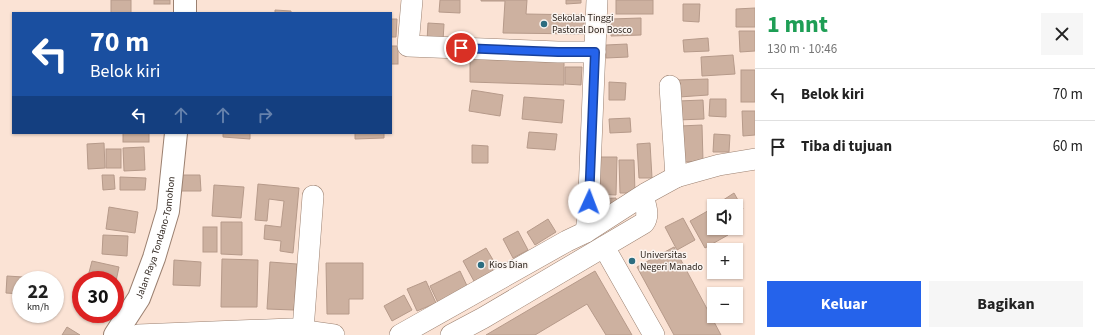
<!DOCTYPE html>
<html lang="id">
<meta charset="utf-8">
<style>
:root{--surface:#fff;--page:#f6f6f6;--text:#222;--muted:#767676;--line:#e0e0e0;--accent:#2563eb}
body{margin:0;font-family:"Source Sans 3",sans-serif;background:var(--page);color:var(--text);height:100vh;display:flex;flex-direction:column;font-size:15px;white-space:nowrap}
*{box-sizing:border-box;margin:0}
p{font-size:13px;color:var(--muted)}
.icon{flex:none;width:22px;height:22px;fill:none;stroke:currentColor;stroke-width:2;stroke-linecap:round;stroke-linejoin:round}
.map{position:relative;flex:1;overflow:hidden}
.panel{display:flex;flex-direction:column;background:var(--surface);width:340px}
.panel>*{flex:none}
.banner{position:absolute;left:12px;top:12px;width:380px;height:122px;border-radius:0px;box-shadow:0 1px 3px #0004;background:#1a4fa0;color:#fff;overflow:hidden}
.buttons{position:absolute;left:707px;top:199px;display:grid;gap:8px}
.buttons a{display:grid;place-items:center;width:36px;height:36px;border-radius:0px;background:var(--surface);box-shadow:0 1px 3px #0004;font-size:20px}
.speed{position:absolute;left:12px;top:271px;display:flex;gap:8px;font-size:20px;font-weight:700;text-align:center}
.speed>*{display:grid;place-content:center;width:52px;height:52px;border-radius:50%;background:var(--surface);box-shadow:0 1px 3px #0004;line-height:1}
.speed small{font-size:10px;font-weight:400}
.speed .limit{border:6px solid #d22;background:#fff;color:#111}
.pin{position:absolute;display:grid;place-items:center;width:34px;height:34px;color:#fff;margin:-17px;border:2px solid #fff;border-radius:50%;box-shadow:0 1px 4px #0007}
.me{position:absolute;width:44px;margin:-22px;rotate:2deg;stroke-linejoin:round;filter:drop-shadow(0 0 3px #0008)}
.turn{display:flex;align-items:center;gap:14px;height:84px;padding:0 12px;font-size:18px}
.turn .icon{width:52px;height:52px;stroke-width:2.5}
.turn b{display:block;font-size:28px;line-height:34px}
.lanes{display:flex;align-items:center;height:38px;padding:0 12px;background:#0003;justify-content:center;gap:20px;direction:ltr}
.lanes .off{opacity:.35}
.round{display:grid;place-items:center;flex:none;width:42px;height:42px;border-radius:0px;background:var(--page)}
.overview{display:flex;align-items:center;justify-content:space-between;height:68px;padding:0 12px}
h1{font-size:24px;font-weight:700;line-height:30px;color:#1e9e55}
.primary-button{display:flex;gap:8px;margin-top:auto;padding:8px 12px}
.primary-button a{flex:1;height:46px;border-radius:0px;background:var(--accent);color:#fff;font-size:16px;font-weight:700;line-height:46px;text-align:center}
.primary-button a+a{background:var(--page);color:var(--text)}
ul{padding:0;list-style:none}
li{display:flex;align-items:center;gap:12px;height:52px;padding:0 12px;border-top:1px solid var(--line)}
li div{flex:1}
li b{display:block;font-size:15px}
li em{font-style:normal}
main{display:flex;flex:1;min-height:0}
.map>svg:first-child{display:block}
.building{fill:#cdb1a0;stroke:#b69a8a}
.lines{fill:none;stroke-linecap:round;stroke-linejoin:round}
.minor-casing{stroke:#9b8070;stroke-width:22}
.highway-casing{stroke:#9b8070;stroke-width:24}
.minor{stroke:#fff;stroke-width:21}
.highway{stroke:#fff;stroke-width:22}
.route-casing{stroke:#184099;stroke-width:10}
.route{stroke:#2563eb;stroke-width:7}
.poi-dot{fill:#2c6d80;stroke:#fbf5f1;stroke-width:1.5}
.labels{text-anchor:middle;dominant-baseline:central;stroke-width:3;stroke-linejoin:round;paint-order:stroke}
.poi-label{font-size:10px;fill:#281e17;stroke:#fbf5f1;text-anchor:start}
.street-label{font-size:10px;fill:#281e17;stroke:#fbf5f1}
</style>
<main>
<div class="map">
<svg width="755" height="335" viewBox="0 0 755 335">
<rect width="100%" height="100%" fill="#fbe3d5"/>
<g class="building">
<rect x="111" y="0" width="20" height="13"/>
<rect x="154" y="0" width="16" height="4"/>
<path d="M440,0h20v13l-21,-1z"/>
<path d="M481,0h46l-1,14 58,1v19l-81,-1 2,-32h-24z"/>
<path d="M566,0h15v3l-15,1z"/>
<rect x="616" y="0" width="37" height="14"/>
<path d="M683,4h17l-1,18 -16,-1z"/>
<path d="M755,8v19h-19v-18z"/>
<path d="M275,10l16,1v2h-16z"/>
<path d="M641,18v17l-30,1v-17z"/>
<path d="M391,19h6l-1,18h-5z"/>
<path d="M428,23l16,1 -1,17h-16z"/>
<path d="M739,31h16v20l-15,1z"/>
<path d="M708,38l1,13 -25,1 -1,-12z"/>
<path d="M627,44l1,13 -22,1v-13z"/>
<rect x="391" y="46" width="7" height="18"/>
<path d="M733,55l2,19 -33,2 -1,-19z"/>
<path d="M470,57l94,2v26l-94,-3z"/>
<path d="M565,67h17l-1,18 -16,-1z"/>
<rect x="741" y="70" width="14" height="32"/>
<path d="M708,79v16l-29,2 -1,-17z"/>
<path d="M609,82l17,1 -1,17h-16z"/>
<path d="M472,90l31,5 -3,21 -31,-5z"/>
<path d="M524,97l40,3 -2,23 -40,-4z"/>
<path d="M710,99h16v18l-17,-1z"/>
<path d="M703,100l1,19 -26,1v-19z"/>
<path d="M742,111h13v24l-12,1z"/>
<path d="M630,118l1,14 -21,1 -1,-14z"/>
<path d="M702,125l1,36 -21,1 -2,-36z"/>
<path d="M529,132l28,2 -2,16 -28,-2z"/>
<rect x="123" y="133" width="26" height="9"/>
<path d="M223,133h27v6l-27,-2z"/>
<path d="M355,133h29v5l-29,1z"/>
<path d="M714,134l16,1 -1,17h-16z"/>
<path d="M104,143l1,25 -17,1 -1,-25z"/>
<path d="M650,143l2,35h-13l-2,-34z"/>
<path d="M472,145l16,1v17h-16z"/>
<path d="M144,147l1,23 -21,1 -1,-23z"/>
<rect x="106" y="149" width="15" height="19"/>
<path d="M597,157h20l-1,38 -20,-1z"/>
<path d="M619,160h15l1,33h-15z"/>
<path d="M102,175h12l1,14 -12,1z"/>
<path d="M173,175h27l1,16h-27z"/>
<path d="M120,177l26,1 -1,12h-25z"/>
<path d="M258,184l41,4 -6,65 -13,-2 1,-10 -17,-2 1,-14 16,2 3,-26 -15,-2 -2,22 -12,-1z"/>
<path d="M214,185l30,2 -3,31 -29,-2z"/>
<path d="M734,193l9,16 -7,4v-7h-22z"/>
<path d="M616,198l1,8 -21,2 -1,-9z"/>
<path d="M109,207l29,5 -3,21 -29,-4z"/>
<path d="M713,208l1,2v18h10l4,7 -23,13 -15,-27z"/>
<path d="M683,218l12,22 -18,10 -12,-23z"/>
<path d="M548,219l8,13 -21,13 -8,-13z"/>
<path d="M221,222h21v33l-21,-1z"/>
<rect x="203" y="227" width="14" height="25"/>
<path d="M518,231l10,19 -15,8 -10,-19z"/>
<path d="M103,235l25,1 -1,20 -25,-2z"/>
<path d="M674,247l47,88h-47l-37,-68z"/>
<path d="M486,248l13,22 -24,13 -12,-22z"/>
<path d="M222,259l36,1 -1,47h-36z"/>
<path d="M174,260l27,2 -1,24 -27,-1z"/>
<path d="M92,261l27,6 -4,19v-6h-28z"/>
<path d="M270,262l27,2 -3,46 -27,-1z"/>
<path d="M326,263h37v36h-14v15h-22z"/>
<path d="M460,271l9,19 -30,15 -9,-19z"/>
<path d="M595,271l37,64h-26l-19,-31 -52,31h-49z"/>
<path d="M7,276l16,1v3h-2v14l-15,-1z"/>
<path d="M426,281l10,22 -19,8 -10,-22z"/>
<path d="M404,295l8,15 -20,11 -8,-15z"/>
<path d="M67,327l13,8h-18z"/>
</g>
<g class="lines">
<defs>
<g id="minor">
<path d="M412,0l-4,46 150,6h37"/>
<path d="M670,86l6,91"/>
<path d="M586,232l2,-15 9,-217"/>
<path d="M604,247l50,88"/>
<path d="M303,330l10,-134"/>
<path d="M138,335l153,-6 43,6"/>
<path d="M400,335l167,-94 19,-9 59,-38 31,-17 43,-12 36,-6"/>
<path d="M451,335l32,-17 161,-95c6,-8 1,-19 -1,-27"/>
</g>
<g id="highway">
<path d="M185,13v-13"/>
<path id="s1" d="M115,335l24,-37 15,-40 14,-47 8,-78"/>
</g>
</defs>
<use href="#minor" class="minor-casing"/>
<use href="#highway" class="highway-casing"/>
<use href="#minor" class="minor"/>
<use href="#highway" class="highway"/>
</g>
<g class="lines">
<defs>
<path id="route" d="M461,48l97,4h37l-6,150"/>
</defs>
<use href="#route" class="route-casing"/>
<use href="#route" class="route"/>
</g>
<g class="poi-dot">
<circle cx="544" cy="24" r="4"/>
<circle cx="632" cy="261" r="4"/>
<circle cx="481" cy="265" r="4"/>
</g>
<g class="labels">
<g class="poi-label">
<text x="552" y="18">Sekolah Tinggi<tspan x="552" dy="12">Pastoral Don Bosco</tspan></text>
<text x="640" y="255">Universitas<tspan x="640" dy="12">Negeri Manado</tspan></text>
<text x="489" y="265">Kios Dian</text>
</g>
<g class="street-label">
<text stroke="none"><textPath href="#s1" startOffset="107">Jalan Raya Tondano-Tomohon</textPath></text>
</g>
</g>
</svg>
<div class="buttons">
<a><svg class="icon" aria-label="sound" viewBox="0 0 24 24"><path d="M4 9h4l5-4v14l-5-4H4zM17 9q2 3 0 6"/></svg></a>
<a>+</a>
<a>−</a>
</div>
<div class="speed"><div>22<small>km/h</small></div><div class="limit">30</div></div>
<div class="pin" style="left:461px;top:48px;background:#d93025"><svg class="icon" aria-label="arrive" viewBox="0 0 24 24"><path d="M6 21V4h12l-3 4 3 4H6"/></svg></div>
<svg class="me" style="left:589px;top:202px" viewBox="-20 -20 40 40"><circle r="19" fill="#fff"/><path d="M0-13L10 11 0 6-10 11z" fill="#2563eb"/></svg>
<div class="banner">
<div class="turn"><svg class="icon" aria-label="left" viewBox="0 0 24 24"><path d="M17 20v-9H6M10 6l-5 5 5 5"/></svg><div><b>70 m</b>Belok kiri</div></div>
<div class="lanes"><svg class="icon" aria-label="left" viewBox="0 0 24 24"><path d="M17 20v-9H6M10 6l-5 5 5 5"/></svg><svg class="icon off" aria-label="ahead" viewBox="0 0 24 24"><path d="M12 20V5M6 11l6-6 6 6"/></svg><svg class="icon off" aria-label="ahead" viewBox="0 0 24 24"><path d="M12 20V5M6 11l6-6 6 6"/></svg><svg class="icon off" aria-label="right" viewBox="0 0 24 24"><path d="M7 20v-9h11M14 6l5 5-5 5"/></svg></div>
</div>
</div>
<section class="panel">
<div class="overview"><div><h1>1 mnt</h1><p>130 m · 10:46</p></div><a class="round"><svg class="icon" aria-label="close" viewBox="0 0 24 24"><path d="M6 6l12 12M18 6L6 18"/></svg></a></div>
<ul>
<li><svg class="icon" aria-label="left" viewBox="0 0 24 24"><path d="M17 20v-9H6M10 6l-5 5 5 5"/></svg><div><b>Belok kiri</b></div><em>70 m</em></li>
<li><svg class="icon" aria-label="arrive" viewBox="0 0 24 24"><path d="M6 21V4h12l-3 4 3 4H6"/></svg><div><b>Tiba di tujuan</b></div><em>60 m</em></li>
</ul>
<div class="primary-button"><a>Keluar</a><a>Bagikan</a></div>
</section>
</main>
